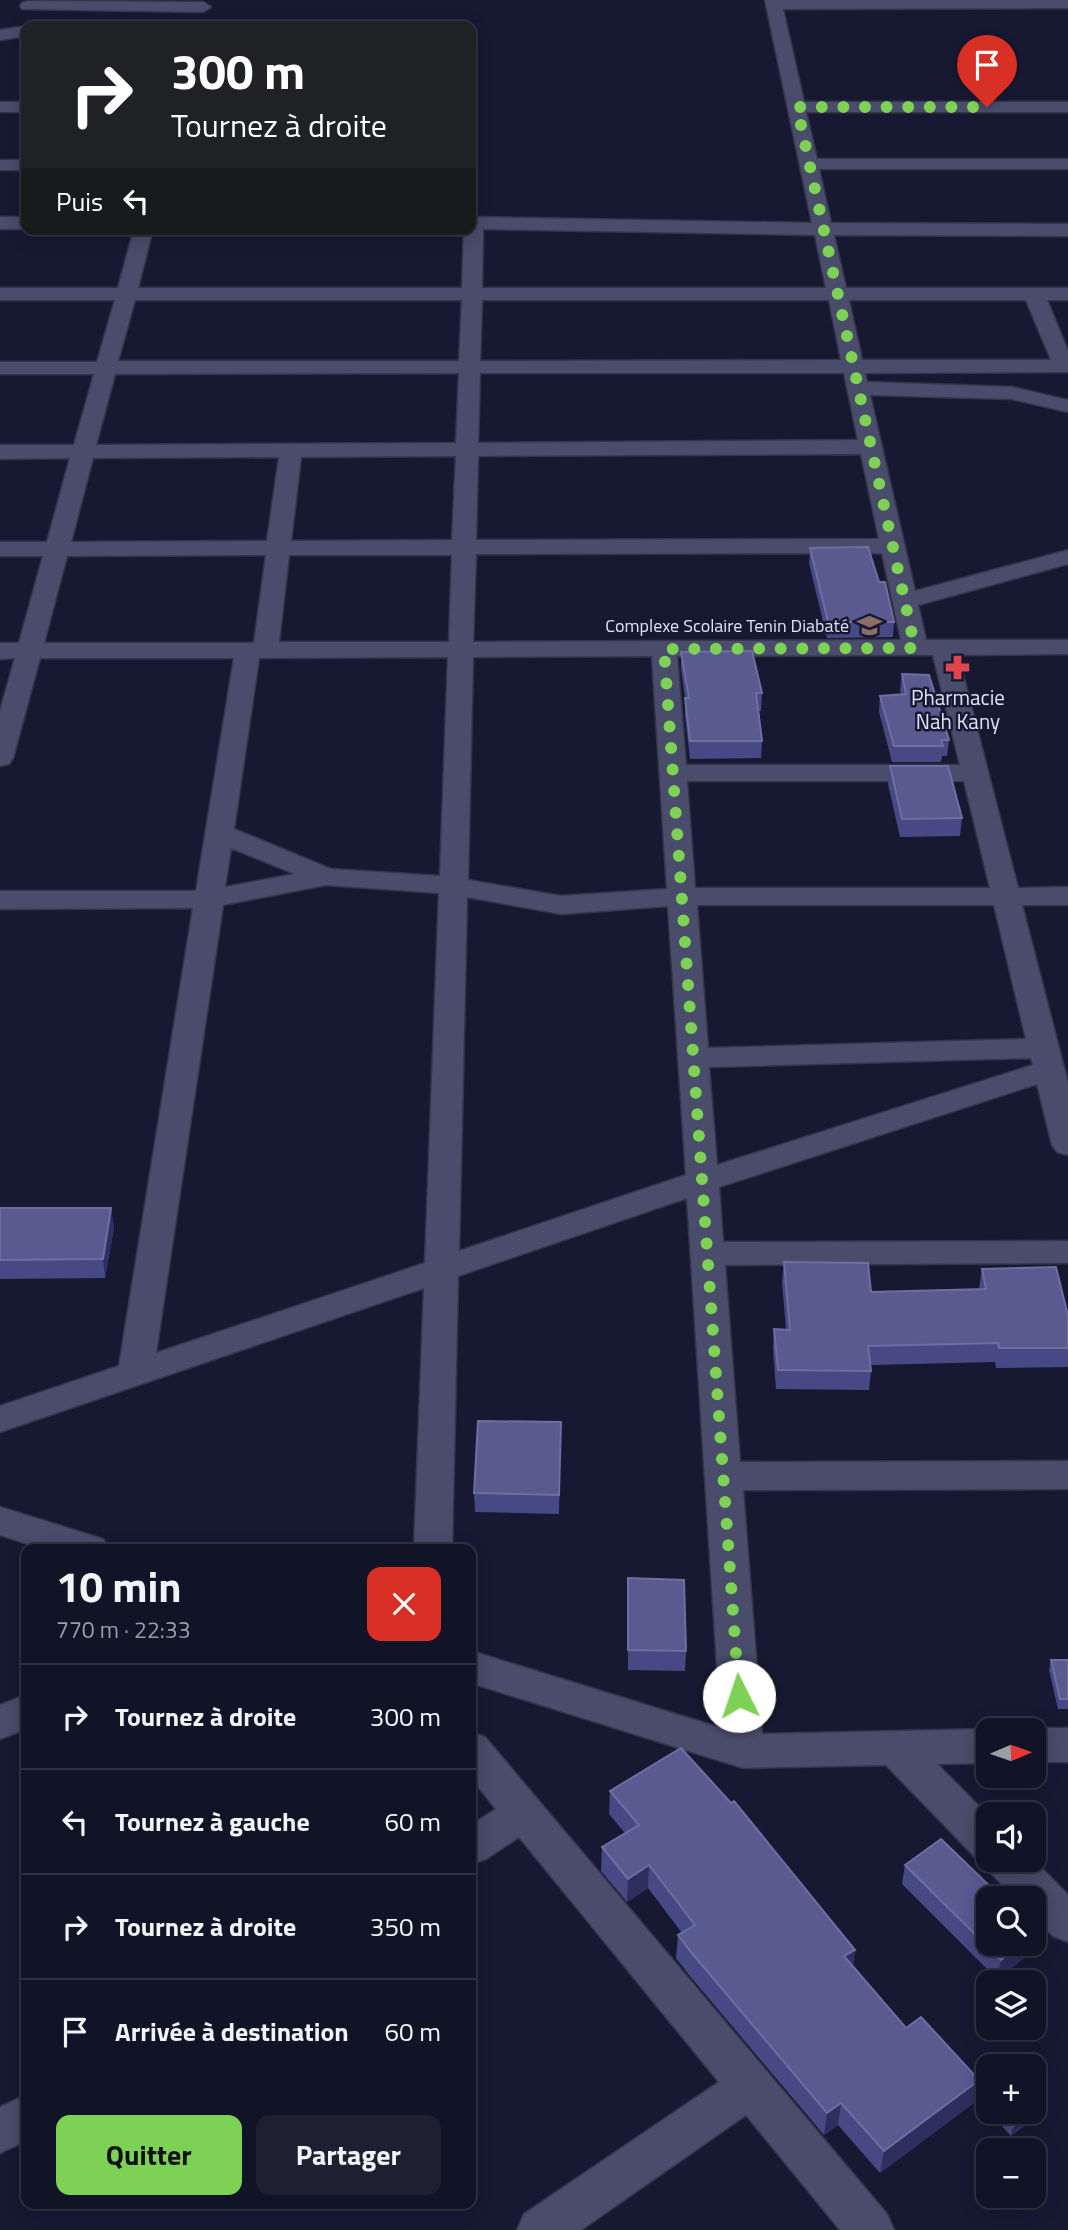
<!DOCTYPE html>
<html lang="fr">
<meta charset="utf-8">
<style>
:root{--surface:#111326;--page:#1e2032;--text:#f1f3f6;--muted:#9c9ea7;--line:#303243;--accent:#7dd154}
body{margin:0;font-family:"Titillium Web",sans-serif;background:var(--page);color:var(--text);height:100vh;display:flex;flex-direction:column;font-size:26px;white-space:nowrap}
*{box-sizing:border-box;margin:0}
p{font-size:23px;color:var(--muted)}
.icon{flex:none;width:38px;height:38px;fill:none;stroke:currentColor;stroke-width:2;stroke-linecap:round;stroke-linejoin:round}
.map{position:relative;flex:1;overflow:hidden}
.sheet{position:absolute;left:21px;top:1544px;width:455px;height:665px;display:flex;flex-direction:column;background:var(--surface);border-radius:14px;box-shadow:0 4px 18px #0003,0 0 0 2px var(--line)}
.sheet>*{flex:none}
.top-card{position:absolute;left:21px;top:21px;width:455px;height:214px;border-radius:14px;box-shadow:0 4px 18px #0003,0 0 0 2px var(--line);background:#202124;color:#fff;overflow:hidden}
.needle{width:46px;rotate:88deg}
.controls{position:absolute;left:976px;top:1718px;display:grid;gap:14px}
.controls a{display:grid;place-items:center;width:70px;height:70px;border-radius:14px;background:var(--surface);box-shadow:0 4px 18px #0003,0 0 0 2px var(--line);font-size:35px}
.pin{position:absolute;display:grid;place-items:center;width:60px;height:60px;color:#fff;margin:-72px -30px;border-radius:50% 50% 50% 0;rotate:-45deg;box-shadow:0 0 7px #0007}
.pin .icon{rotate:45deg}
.me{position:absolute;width:77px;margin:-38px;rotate:356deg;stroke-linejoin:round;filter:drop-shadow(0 0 5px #0008)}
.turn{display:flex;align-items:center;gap:24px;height:147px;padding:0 35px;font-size:32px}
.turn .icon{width:91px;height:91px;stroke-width:2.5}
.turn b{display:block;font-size:49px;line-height:60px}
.then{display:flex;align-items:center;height:66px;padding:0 35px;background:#0003;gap:14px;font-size:26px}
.round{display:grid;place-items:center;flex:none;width:74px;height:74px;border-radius:14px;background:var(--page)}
.headline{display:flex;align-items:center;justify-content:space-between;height:119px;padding:0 35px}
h1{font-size:42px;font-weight:700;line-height:52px}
.primary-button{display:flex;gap:14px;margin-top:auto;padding:14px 35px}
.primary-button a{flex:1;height:80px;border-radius:14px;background:var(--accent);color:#111;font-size:28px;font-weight:700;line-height:80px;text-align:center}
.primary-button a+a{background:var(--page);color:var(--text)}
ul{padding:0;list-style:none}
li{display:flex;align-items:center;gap:21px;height:105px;padding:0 35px;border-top:2px solid var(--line)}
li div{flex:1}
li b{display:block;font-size:26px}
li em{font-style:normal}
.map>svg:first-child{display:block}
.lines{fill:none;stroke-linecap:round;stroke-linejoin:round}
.minor-casing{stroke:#343549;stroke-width:3}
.minor{fill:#494c6a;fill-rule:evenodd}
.wall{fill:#474984}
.shaded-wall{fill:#2d2f5f}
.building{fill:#585a90;stroke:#6d6fa0;stroke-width:2}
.route{stroke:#7dd154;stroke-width:12;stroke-dasharray:0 21.6}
.labels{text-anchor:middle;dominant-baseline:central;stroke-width:5;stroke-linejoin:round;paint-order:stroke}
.far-poi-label{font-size:18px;fill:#dee1f3;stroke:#171933;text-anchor:end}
.poi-label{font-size:21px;fill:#dee1f3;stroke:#171933}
</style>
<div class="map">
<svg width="1068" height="2230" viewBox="0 0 1068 2230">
<rect width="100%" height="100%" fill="#171933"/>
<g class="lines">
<defs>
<g id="minor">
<path d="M765,0h303v8l-285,1 21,93h264v10h-262l11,47h251v10h-249l12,54 237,1v12l-234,-1 12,53h222v12h-21l21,51v21l-203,1 2,9 145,5 56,13v12l-56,-13 -142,-4 45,196 153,-41v14l-150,41 8,35h142v14l-110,1 60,233 50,-1v18h-46l46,178v72l-11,-3 -5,-7 -15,-61 -318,103 4,55 345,-1v22l-343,2 15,197 328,-1v28l-325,1 19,244 227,-5 4,2h-4v32l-52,1 52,52v44h45l34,35v47l-15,-6 -19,-19v-18h-18l-25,-26 -6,-14 -11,-3 -88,-91 -143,3 -272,-85v-32l250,77 -34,-530 -229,78 -6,273h-38l10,-261 -424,144v-26l119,-40 74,-458 -193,1v-18h196l38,-233h-194l-27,100 -4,6 -9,2v-55l15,-53 -15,1v-16h19l24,-87h-43v-14h47l23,-84 -70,1v-14h74l20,-71h-94v-12h97l18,-62h-115v-12h118l16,-59h19l-15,59h324l2,-59h7v-12l341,6zM483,229l332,6 11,53h-344zM135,300h327l-3,61h-341zM482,300h347l12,60 -361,1zM849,300h177l25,60h-189zM459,373l-3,70 -360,2 19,-71zM480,373h364l14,67 -380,3zM861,454l18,85 -403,1 2,-84zM456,456l-4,84 -161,1 10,-84zM279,457l-12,84 -196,1 22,-84zM882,553l19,87 -428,2 3,-88zM266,555l-12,88h-210l23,-87zM289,555h163l-3,87h-170zM915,655h18l27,110h-274l-9,-109zM652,656l15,233 -106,7 -93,-16 5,-223zM448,657l-8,219 -109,-7 -97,-40 25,-171zM687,781h277l26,107h-295zM231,848l64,26 -70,13zM326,885l113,8 -14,370 -269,90 67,-448zM467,897l94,17 107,-8 18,269 -227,76zM697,905h297l32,134 -318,9zM1031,1058l2,7 -316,100 -8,-98z"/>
<path d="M28,1l175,1 8,5 -8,5 -181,-3 -2,-3 2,-3z"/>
<path d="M26,26v10l-26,4v-10z"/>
<rect x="0" y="102" width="26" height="10"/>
<rect x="0" y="160" width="26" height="10"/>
<rect x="0" y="217" width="26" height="12"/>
<path d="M0,1507l103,32 6,10h-66l-43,-14z"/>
<path d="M26,1695v34l-26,10v-34z"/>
<path d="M1034,1728h34v34h-34v-31h-7z"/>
<path d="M471,1732l14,5 402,477 7,16h-54l-94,-115 -165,115h-64l7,-16 195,-132 -200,-245 -33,22 -15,5v-39l25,-16 -25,-31z"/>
<path d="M26,2095v46l-26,12v-46z"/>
</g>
</defs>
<use href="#minor" class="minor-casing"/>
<use href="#minor" class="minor"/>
</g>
<g class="wall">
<path d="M810,548l69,34 15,40 -1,15 -66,1 -18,-75z"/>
<path d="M681,652l81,41 -1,18h-3l4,30 -1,17 -71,1 -5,-43v-18l-4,-29z"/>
<path d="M902,674l47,66 -2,16h-5l-1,6h-49l-13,-50 1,-16 21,-1 -1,-5z"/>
<path d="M890,766l72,52 -2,18 -60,1 -12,-53z"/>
<path d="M0,1208h111l3,20 -9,50 -105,1z"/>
<path d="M784,1262l87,30 108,-3 3,-20 86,79v19l-72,1 -1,-6 -125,3 1,6 -2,19 -93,-1 -3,-40 1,-20 12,1 -4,-48z"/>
<path d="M561,1422l-2,92 -84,-2 -1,-19z"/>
<path d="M628,1578l58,73 -1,20 -57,-1z"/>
<path d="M1051,1660h17v49h-10l-9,-39z"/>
<path d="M610,1791l245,159 -2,16 53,62 69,74 -95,71 -42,-48 -14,10 -135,-160 -13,-17 2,-23 4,-2 -34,-45 -21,14 -26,-31 1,-24 23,-14 -16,-19z"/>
<path d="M905,1865l84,79h45l-1,7 -36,28 -95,-95z"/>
<path d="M989,2112h45l3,4 -26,20z"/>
</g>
<g class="shaded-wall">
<path d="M111,1208l3,20 -9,50 -2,-19z"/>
<path d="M649,1865l-1,23 -21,14 1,-23z"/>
<path d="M1021,1944h13l-1,7 -36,28 4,-19z"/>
<path d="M855,1950l-3,23 -8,-17z"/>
<path d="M979,2080l-4,22 -95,71 4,-22z"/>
<path d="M841,2103l-3,22 -14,10 3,-22z"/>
<path d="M1039,2106l-2,10 -26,20 2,-10 18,-14h3v-2z"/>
</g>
<g class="building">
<path d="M868,547l11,35h6l9,40h-66l-18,-74z"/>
<path d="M752,651l10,42h-6l6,48h-72l-5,-43h4l-8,-46z"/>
<path d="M902,674l27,1 20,65h-8l2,6h-49l-14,-50 26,-2z"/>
<path d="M890,766h58l14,52 -60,1z"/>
<path d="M0,1208h111l-8,51 -103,1z"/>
<path d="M784,1262l84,1 3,29 115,-3 -4,-20 74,-2 12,49v32h-69l-1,-5 -130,3 3,25 -93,-1 -4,-41 16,1z"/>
<path d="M478,1421l83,1 -2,73 -85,-2z"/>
<path d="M628,1578l56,2 2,71 -58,-1z"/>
<path d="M1051,1660h17v39h-8z"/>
<path d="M681,1748l50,55 3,-2 121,149 -11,6 62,72 15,-11 58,63 -95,71 -43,-48 -14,10 -136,-161 -13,-17 17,-10 -46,-60 -21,14 -26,-32 37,-22 -29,-34z"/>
<path d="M941,1839l62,60h-14v45h32l-20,16 -96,-95z"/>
<path d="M1034,2101l5,5 -5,4z"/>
<path d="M999,2112h32l-18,14z"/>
</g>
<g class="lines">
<path class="route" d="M739,1696l-75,-1047 251,-1 -118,-541h190"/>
</g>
<defs>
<symbol id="school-bare" viewBox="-9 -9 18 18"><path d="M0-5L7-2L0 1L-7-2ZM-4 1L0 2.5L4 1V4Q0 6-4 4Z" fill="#8d6e63" stroke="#171933" stroke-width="2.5" paint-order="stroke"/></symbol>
<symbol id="pharmacy-bare" viewBox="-9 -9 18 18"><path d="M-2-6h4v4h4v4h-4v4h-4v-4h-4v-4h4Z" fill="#e0444e" stroke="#171933" stroke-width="2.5" paint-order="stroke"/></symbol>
</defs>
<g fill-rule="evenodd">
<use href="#school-bare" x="852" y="608" width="35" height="35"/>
<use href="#pharmacy-bare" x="940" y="650" width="35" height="35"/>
</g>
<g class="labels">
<g class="far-poi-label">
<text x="849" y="625">Complexe Scolaire Tenin Diabaté</text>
</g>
<g class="poi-label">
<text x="958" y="697">Pharmacie<tspan x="958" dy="24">Nah Kany</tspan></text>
</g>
</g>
</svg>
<div class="controls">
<a><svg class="needle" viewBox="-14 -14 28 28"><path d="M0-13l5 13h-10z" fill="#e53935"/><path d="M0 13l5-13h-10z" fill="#9c9ea7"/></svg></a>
<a><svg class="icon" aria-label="sound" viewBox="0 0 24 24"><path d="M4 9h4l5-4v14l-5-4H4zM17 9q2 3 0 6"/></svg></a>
<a><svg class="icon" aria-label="search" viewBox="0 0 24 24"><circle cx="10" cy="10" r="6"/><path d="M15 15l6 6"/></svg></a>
<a><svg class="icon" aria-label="layers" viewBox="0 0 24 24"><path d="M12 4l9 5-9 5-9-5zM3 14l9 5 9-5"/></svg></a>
<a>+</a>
<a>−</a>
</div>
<div class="pin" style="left:987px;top:107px;background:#d93025"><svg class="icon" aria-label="arrive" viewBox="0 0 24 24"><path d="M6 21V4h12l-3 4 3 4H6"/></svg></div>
<svg class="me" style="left:739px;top:1696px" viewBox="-20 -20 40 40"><circle r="19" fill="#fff"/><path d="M0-13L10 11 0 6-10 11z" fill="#7dd154"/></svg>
<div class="top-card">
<div class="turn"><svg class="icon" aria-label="right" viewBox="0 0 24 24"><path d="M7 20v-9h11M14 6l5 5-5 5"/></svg><div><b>300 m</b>Tournez à droite</div></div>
<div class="then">Puis<svg class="icon" aria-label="left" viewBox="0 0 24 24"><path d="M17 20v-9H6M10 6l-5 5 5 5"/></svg></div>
</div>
<section class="sheet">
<div class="headline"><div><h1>10 min</h1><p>770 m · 22:33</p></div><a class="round" style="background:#d93025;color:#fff"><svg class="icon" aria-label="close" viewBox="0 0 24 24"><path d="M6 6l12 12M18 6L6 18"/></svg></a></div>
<ul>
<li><svg class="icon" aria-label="right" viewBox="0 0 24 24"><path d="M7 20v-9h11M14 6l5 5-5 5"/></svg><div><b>Tournez à droite</b></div><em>300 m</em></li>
<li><svg class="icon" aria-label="left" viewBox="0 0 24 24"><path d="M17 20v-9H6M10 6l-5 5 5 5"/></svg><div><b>Tournez à gauche</b></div><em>60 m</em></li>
<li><svg class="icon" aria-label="right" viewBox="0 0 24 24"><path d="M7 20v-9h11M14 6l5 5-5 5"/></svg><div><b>Tournez à droite</b></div><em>350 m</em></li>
<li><svg class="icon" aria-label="arrive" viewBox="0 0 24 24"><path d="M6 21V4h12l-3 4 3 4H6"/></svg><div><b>Arrivée à destination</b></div><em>60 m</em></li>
</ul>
<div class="primary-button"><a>Quitter</a><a>Partager</a></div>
</section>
</div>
